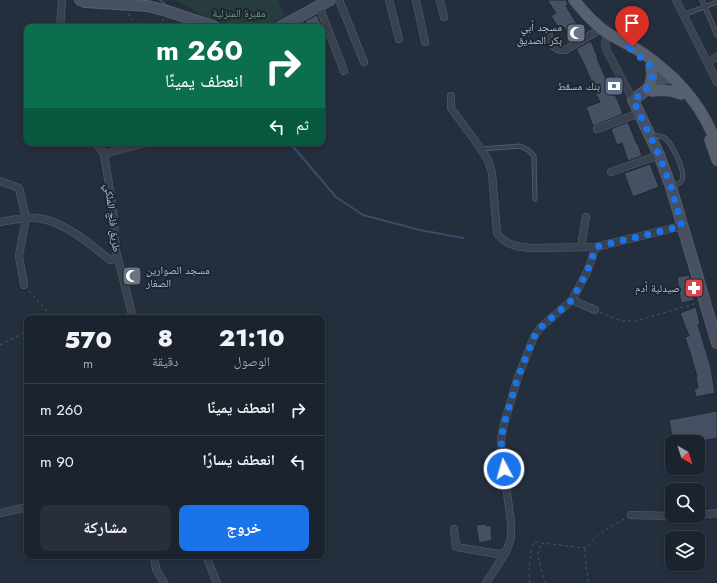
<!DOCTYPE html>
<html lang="ar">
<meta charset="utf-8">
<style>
:root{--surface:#1b232e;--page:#282f3a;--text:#f1f3f6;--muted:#a0a4aa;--line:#39404a;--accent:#1a73e8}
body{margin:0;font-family:Jost,"Noto Naskh Arabic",sans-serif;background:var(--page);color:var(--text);direction:rtl;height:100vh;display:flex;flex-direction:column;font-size:15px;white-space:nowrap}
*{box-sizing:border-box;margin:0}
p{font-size:13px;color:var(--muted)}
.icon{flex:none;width:22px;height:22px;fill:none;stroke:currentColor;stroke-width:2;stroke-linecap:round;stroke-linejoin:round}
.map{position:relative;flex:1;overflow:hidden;direction:ltr}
.side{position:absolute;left:24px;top:315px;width:301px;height:244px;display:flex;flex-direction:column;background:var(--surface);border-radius:8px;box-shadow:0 2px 6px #0003,0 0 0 1px var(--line);direction:rtl}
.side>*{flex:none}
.banner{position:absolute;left:24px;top:24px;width:301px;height:122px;border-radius:8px;box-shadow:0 2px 6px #0003,0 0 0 1px var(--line);direction:rtl;background:#0b6e4f;color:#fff;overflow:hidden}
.needle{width:26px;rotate:141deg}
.buttons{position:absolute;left:665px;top:435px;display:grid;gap:8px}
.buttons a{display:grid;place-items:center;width:40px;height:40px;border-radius:8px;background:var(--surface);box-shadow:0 2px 6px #0003,0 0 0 1px var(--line);font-size:20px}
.pin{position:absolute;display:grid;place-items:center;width:34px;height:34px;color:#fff;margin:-41px -17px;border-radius:50% 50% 50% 0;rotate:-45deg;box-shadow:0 0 4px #0007}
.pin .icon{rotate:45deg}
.me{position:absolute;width:44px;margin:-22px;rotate:354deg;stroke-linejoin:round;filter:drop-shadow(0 0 3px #0008)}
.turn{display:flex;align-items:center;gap:14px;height:84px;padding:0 16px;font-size:18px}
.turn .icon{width:52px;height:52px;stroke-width:2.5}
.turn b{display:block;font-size:28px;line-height:34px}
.then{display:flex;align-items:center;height:38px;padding:0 16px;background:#0003;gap:8px;font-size:15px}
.eta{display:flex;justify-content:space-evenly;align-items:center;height:68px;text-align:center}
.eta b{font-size:24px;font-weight:800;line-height:28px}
.action{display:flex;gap:8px;margin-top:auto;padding:8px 16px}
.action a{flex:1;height:46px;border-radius:8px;background:var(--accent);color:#fff;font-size:16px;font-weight:800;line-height:46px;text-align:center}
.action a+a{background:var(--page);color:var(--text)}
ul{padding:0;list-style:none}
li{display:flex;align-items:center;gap:12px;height:52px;padding:0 16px;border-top:1px solid var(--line)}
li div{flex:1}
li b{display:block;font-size:15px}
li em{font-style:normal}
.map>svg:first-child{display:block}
.green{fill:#263c3f}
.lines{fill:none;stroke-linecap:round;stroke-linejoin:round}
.stream{stroke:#394c67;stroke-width:2}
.building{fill:#455162;stroke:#1f2835}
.lane-casing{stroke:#565f6c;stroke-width:5}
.street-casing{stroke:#565f6c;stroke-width:8}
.secondary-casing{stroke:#565f6c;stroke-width:12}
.primary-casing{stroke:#414a57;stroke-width:12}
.path{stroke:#44595c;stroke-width:1;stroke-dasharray:3 3;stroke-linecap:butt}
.lane{stroke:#38414e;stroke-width:3.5}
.street{stroke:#38414e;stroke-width:7}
.secondary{stroke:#465061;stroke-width:10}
.primary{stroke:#56606e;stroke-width:11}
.route{stroke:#1a73e8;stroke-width:7;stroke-dasharray:0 12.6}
.labels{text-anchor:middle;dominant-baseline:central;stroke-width:4;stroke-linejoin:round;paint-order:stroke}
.park-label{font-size:11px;fill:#6b9a76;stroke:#1d2633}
.poi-label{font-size:11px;fill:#b4bcc9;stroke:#1d2633;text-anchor:end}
.street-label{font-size:11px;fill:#b4bcc9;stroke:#1d2633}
</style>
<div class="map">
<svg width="717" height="583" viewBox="0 0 717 583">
<rect width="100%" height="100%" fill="#242f3e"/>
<path class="green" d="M175,0h103l7,16 -17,8 -28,2 -32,-8z"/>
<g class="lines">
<g class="stream">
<path d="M160,0l8,7"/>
<path d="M181,19l4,8"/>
<path d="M290,143l46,54 27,18 57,15 43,8"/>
</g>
</g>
<g class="building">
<path d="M547,0h19l2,4 -2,2 17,28 -10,6 -9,-13 -4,3 -9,-14 5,-3z"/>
<path d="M317,15l5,12h-15l-2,-6z"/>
<path d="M591,41l7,17h-1l11,26 6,12h2l7,18 -30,12 -7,-19 14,-5 -6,-12h1l-11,-26 -8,-15z"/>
<path d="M628,122l9,22h1l4,12 -14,5 -6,-18 -5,2 -6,-16z"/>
<path d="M650,164l9,23 -26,10 -9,-24z"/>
<path d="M132,271l5,5 -4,5 -6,-5z"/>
<path d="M689,275l5,25 -13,3 -4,-26z"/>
<path d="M696,307l4,17 -2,1 13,43 4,25 -19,4 -2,-8 4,-1 -2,-11h1l-5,-18 -7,-22 4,-1 -9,-23z"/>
<path d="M717,411v27l-20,4h-24l-4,-22z"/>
<path d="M486,524v2l5,-1 1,15 -13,3 -3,-18z"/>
</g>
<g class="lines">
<defs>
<g id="lane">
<path d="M702,0l15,35"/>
<path d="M683,15l34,-13"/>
<path d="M651,135c5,0 11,1 15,4 6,5 20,33 16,41 -2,4 -6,5 -10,7"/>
<path d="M481,149l39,-3 8,4 6,6 1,43"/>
</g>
<g id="street">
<path d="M339,0l25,62"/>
<path d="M389,0l10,39"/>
<path d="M416,0l9,42"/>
<path d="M440,0l4,17"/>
<path d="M676,0l41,82"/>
<path d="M319,6l25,65"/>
<path d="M297,18l5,9"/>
<path d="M60,27l2,-27"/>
<path d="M548,32c3,10 4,18 17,18l36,-21"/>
<path d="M609,34c-4,6 -5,10 -2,17l26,49"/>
<path d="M707,62l10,-5"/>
<path d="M451,96v12l30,41 7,11 4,13 5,60 5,6 6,4 8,3 14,2 66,-1 86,-21"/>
<path d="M597,129l42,-16"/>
<path d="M96,143l8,11 9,55 3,42 17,67"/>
<path d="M104,154l41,-11"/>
<path d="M611,172l48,-17"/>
<path d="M0,181l19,7 7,30 -7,38 5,29"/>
<path d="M0,222c12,-2 25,-5 37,-4 27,3 53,26 73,42l8,-1"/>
<path d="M581,247l5,-30"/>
<path d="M572,300l23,10"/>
<path d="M0,513l27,-6"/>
<path d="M631,515l41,1"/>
<path d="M698,515l19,-2"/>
<path d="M454,529l2,18 42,7 8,-2"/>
<path d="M154,556l2,13 8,14"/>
<path d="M206,556l11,27"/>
<path d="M486,583l20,-31 5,-14v-16l-9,-66 -1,-17 3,-15 14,-47 16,-40 6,-9 32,-28 15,-28 9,-25"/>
</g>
<g id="secondary">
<path d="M80,0l5,2 63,4 19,5 48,16"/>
<path d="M280,27l50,-27"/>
<path d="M674,78l-7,-1 -5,1 -29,22 26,55 12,32 46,156"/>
</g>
<g id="primary">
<path d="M574,0c11,13 21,25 35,34 11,7 24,12 35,20 33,23 60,53 73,92"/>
<path d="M648,89c4,-8 5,-14 3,-23"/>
<path d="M652,91c11,-2 19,-1 29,3"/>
<path d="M710,140l7,20"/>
</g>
</defs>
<use href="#lane" class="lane-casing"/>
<use href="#street" class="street-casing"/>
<use href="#secondary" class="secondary-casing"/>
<use href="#primary" class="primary-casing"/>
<g class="path">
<path d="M129,13v3l6,7 13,2 6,2"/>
<path d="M160,27l4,-9"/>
<path d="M29,291l19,21 -6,6"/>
<path d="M600,312l21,9h15l61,-18"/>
<path d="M0,345l27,-14"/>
<path d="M585,549l1,19 3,15"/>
<path d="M530,583c-2,-12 0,-30 4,-41l6,1"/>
<path d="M546,583l-6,-16 -2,-14 3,-10 44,5 17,-16 24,-14"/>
</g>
<use href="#lane" class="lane"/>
<use href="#street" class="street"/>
<use href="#secondary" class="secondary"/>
<use href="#primary" class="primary"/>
</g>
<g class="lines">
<path class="route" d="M504,469l-3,-30 3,-15 14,-47 16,-40 6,-9 32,-28 15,-28 9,-25 86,-21 -11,-39 -12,-32 -26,-55c14,-11 22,-14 18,-34l-17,-14 -9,-8 7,3"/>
</g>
<defs>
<symbol id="mosque-square" viewBox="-11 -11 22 22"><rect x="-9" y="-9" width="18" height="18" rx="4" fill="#6b7280" stroke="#1d2633"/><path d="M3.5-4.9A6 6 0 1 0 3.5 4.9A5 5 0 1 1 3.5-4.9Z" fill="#fff"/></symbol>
<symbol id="bank-square" viewBox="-11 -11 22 22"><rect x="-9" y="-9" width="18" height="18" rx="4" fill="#5c6f8a" stroke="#1d2633"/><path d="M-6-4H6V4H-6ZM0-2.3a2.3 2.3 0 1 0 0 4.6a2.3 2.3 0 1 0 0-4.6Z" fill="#fff"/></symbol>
<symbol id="pharmacy-square" viewBox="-11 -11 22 22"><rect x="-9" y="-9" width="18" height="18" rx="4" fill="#e0444e" stroke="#1d2633"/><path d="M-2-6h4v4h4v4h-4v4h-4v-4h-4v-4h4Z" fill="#fff"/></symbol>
</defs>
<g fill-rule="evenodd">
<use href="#mosque-square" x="565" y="22" width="22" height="22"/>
<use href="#bank-square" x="603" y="75" width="22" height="22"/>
<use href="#mosque-square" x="121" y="265" width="22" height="22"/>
<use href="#pharmacy-square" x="683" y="277" width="22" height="22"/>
</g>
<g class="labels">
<g class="park-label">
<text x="239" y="13">مقبرة المنزلية</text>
</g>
<g class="poi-label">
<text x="562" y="27">مسجد أبي<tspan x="562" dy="13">بكر الصديق</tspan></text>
<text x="600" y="86">بنك مسقط</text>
<text x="146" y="270" text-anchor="start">مسجد الصوارين<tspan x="146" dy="13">الصغار</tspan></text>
<text x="680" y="288">صيدلية أدم</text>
</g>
<g class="street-label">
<text transform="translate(113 218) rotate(83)">طريق فلج الملكي</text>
</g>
</g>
</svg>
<div class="buttons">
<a><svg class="needle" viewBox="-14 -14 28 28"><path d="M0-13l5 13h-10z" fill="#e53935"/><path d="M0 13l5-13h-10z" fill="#a0a4aa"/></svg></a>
<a><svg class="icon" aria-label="search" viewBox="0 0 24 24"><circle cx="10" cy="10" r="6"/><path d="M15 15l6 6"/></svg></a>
<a><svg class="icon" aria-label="layers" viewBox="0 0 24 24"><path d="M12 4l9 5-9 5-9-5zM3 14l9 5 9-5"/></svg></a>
</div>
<div class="pin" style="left:632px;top:47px;background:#d93025"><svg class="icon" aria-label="arrive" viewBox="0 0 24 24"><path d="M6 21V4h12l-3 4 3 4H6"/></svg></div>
<svg class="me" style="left:504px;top:469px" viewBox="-20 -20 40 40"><circle r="17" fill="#1a73e8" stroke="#fff" stroke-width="3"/><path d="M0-11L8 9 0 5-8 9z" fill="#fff"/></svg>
<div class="banner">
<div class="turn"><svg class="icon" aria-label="right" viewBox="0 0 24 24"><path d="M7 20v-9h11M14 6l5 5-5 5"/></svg><div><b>260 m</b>انعطف يمينًا</div></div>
<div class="then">ثم<svg class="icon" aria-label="left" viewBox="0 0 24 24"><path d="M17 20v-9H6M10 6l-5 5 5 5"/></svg></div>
</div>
<section class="side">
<div class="eta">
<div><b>21:10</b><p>الوصول</p></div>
<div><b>8</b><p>دقيقة</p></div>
<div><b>570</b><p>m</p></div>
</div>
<ul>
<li><svg class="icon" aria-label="right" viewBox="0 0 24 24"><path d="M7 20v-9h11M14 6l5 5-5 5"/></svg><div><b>انعطف يمينًا</b></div><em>260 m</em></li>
<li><svg class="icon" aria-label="left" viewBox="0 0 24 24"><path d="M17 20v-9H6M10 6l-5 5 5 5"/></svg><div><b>انعطف يسارًا</b></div><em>90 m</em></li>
</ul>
<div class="action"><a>خروج</a><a>مشاركة</a></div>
</section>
</div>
